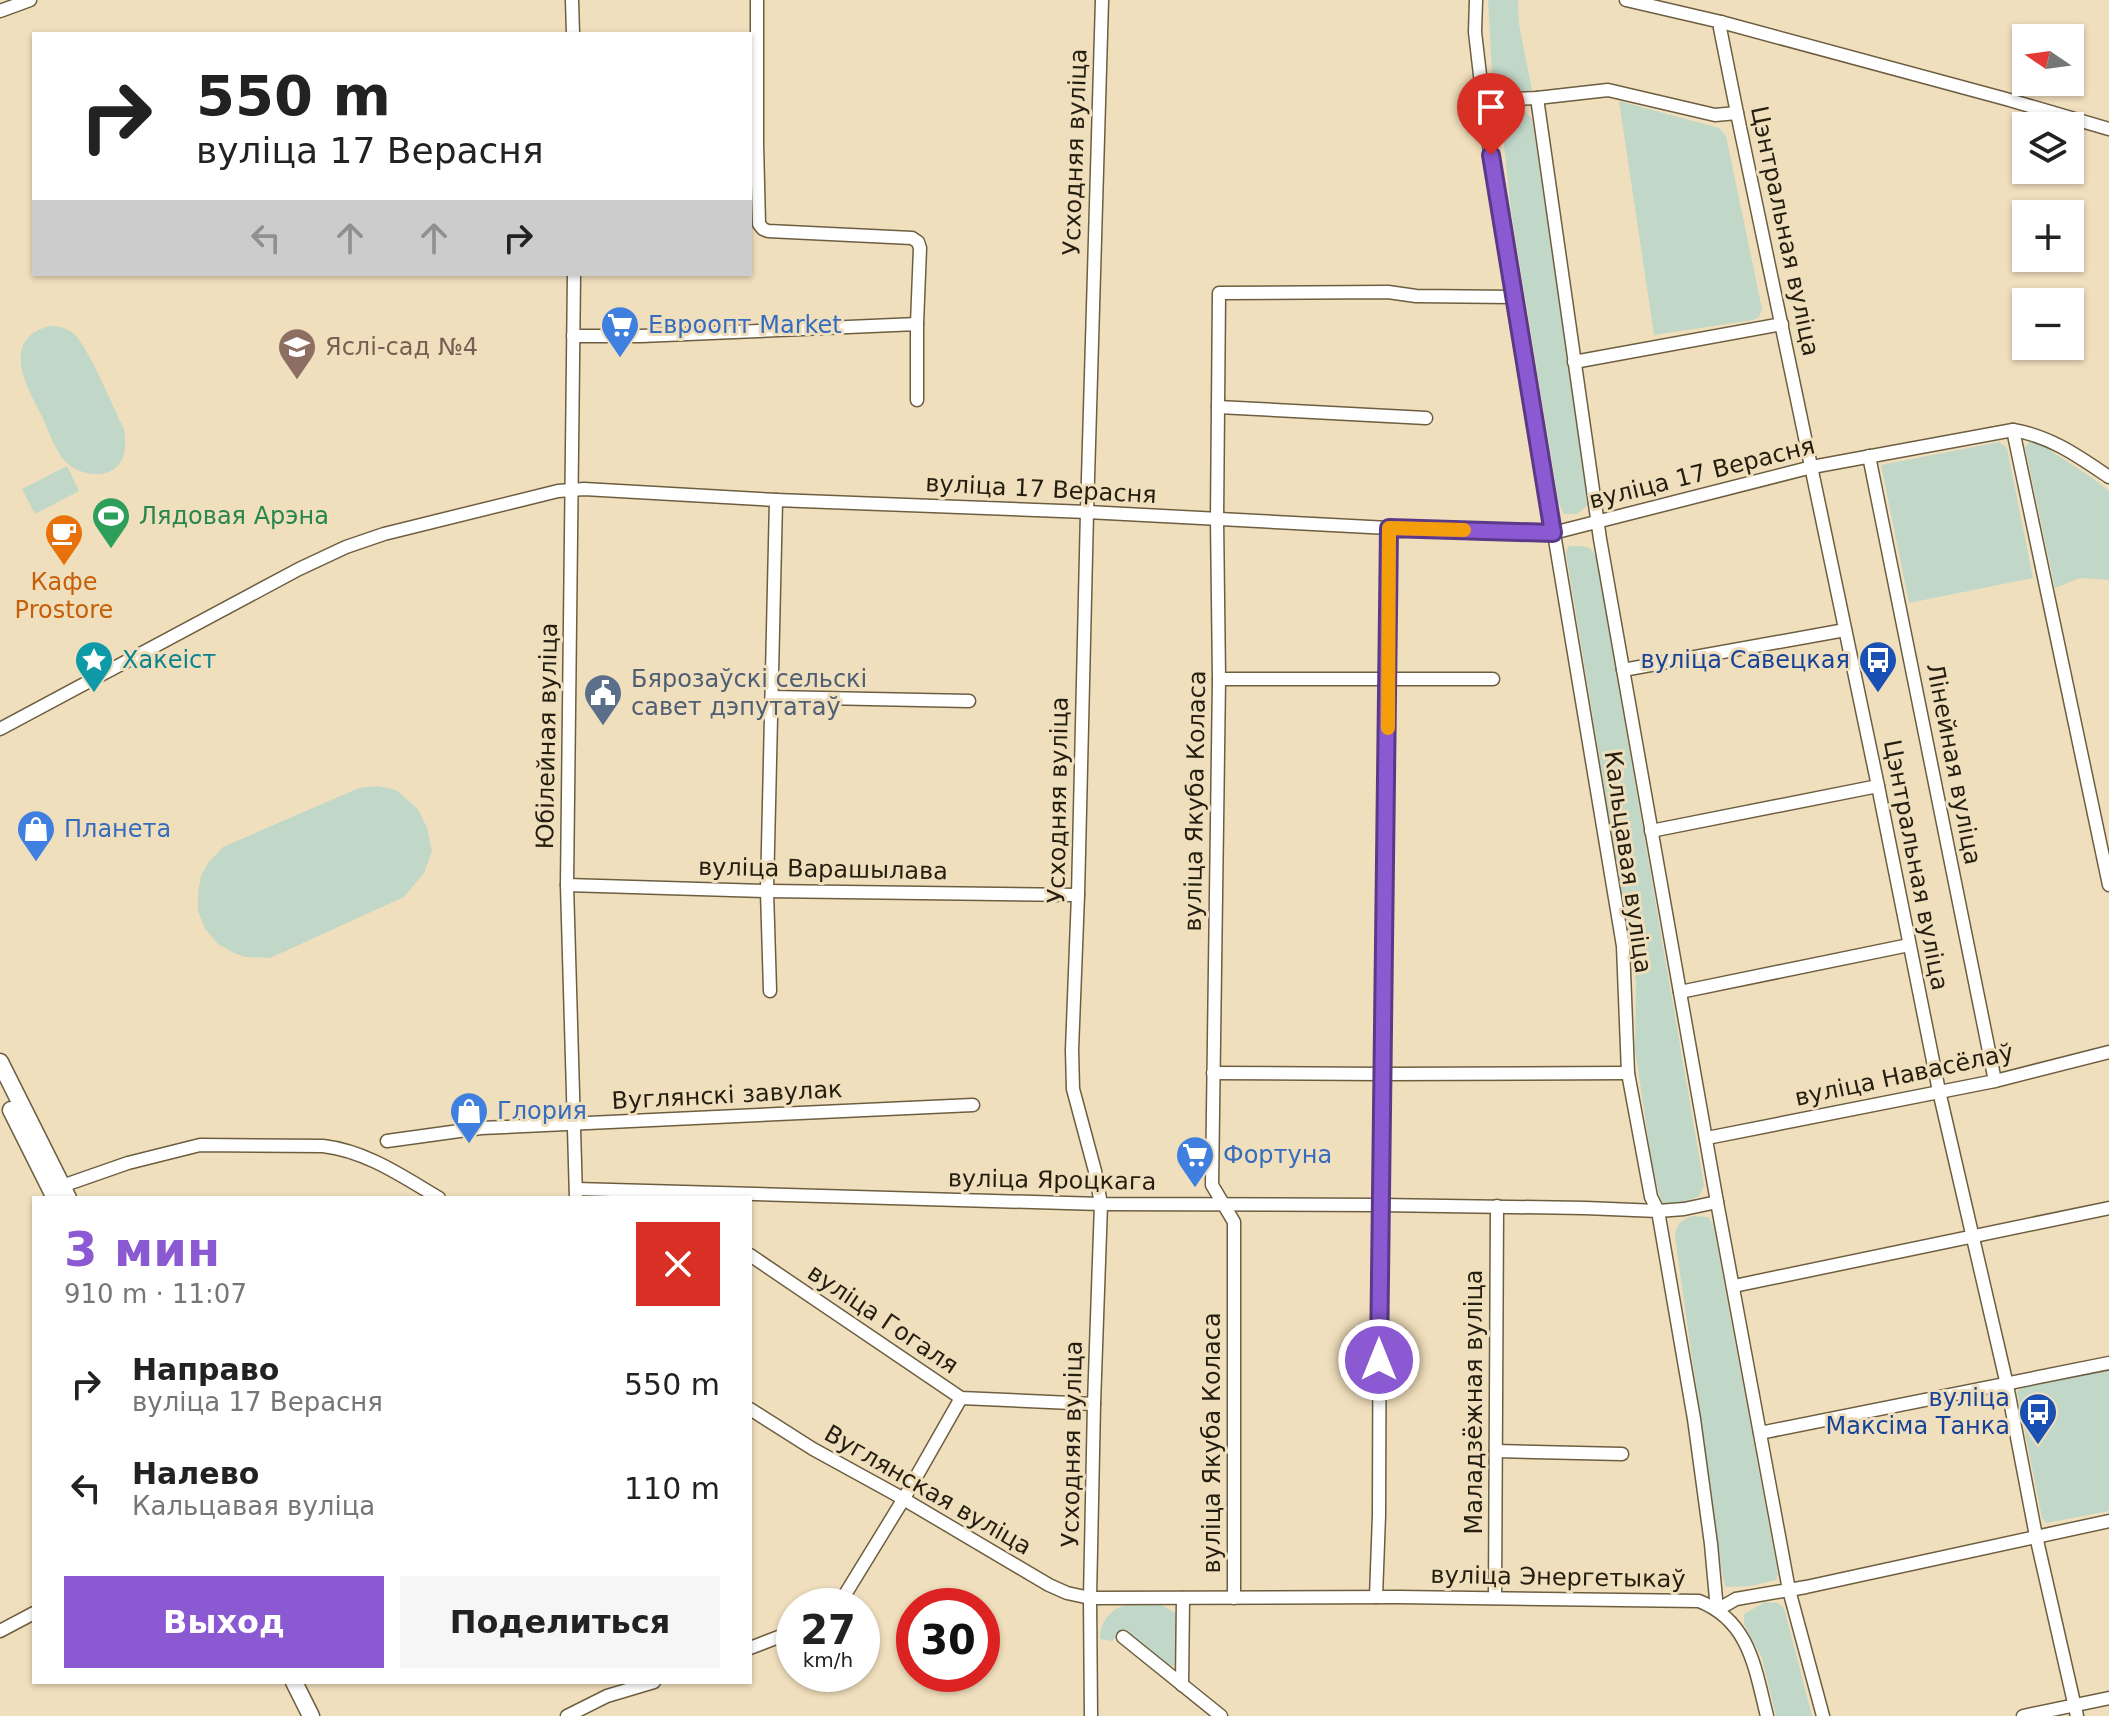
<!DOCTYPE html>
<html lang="ru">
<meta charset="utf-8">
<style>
:root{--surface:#fff;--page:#f6f6f6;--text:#222;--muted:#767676;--accent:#8b59d1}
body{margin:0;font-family:"DejaVu Sans",sans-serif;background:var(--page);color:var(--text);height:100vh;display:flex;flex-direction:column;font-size:30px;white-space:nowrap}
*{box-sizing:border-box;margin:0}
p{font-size:26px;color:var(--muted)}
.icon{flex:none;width:44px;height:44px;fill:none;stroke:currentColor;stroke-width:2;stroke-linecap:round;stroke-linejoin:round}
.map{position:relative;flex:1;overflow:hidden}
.details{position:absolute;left:32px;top:1196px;width:720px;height:488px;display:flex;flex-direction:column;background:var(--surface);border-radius:0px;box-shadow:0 2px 6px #0004}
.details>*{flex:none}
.banner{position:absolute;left:32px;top:32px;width:720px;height:244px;border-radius:0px;box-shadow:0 2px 6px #0004;background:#fff;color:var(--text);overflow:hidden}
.needle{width:52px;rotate:283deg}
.tools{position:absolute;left:2012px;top:24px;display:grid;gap:16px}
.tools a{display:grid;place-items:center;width:72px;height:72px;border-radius:0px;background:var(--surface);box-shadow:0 2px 6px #0004;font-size:40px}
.speed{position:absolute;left:776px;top:1588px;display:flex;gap:16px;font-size:40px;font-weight:700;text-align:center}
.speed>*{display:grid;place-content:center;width:104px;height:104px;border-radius:50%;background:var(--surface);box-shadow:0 2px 6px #0004;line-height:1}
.speed small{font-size:20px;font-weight:400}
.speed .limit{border:12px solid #d22;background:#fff;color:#111}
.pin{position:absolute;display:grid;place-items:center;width:68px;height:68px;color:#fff;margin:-82px -34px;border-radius:50% 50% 50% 0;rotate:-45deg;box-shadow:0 0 8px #0007}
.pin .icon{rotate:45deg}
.me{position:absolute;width:88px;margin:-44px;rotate:0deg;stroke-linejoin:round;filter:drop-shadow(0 0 6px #0008)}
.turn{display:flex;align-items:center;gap:28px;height:168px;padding:0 32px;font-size:36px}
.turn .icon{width:104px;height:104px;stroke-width:2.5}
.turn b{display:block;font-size:56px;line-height:68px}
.lanes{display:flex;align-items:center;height:76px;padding:0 32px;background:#0003;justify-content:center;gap:40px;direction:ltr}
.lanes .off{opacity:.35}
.round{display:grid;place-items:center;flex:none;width:84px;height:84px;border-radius:0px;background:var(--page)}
.summary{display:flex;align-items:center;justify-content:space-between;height:136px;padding:0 32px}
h1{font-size:48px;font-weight:700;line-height:60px;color:var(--accent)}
.primary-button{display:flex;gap:16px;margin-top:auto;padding:16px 32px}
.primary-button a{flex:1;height:92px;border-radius:0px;background:var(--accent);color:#fff;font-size:32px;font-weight:700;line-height:92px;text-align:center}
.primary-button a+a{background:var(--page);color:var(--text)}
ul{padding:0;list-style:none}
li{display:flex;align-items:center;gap:24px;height:104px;padding:0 32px}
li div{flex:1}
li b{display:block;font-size:30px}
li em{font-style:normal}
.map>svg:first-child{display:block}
.green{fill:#c1d7c8}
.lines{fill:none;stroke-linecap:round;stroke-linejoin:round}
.minor-casing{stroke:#6d5e40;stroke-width:15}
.major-casing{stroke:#6d5e40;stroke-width:19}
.minor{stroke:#fff;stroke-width:12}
.major{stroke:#fff;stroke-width:16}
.route-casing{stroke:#5a3a88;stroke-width:20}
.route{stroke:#8b59d1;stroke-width:14}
.slow{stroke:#f59e0b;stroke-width:14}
.labels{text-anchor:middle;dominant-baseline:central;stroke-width:6;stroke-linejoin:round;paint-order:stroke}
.street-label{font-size:24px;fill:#241e11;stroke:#f0dfbd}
.shop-label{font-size:24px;fill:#366cbe;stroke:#f0dfbd;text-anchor:start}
.education-label{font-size:24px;fill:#785e54;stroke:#f0dfbd;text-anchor:start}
.leisure-label{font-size:24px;fill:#27864d;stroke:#f0dfbd;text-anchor:start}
.food-label{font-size:24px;fill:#c56008;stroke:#f0dfbd}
.culture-label{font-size:24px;fill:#0d838f;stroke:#f0dfbd;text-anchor:start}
.transit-label{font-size:24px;fill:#164399;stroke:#f0dfbd;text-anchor:end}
.service-label{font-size:24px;fill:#4e5e75;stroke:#f0dfbd;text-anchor:start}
</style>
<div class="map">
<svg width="2109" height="1716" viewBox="0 0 2109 1716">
<rect width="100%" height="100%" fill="#f0dfbd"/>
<g class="green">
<path d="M1488,0h30l1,24 13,66c-23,2 -31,6 -40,-18z"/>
<path d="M1619,101l100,27 7,8 36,173 -3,8 -6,3 -99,15z"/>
<path d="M1513,107l11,3 8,9 57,385 -12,10h-13l-5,-10 -48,-293 -10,-94 4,-8z"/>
<path d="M49,326c9,0 16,1 24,7 16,14 40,75 51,96 1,9 2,17 0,25 -7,28 -44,24 -60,6 -10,-12 -16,-30 -22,-44 -16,-31 -42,-76 7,-90z"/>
<path d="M1999,442l8,6 26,130 -124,25 -28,-138z"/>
<path d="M2030,442h7l57,37 15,12v89l-29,-2 -25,10 -30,-141z"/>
<path d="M67,466l12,25 -44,23 -13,-25z"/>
<path d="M1569,546h12l9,2 6,8 108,629 -5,11 -24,10 -12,-2 -3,-6 -8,-34 -17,-115 1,-67 -70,-429z"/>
<path d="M378,786l18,4 22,19 9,19 5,23 -8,22 -20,24 -134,61 -25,-1 -11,-4 -16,-9 -13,-15 -7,-18v-19l3,-16 7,-13 15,-16 136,-59z"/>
<path d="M1693,1216l15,1 5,7 65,350 -2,6 -25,6 -25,1 -3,-8 -48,-342c1,-13 6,-17 18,-21z"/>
<path d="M2109,1367v144l-63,12 -4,-5 -25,-126 9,-8z"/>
<path d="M1765,1602l13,1 6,5 28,108h-36l-14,-58 -18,-34v-10z"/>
<path d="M1127,1605h35l15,9 -1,49 -2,3 -6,-1 -45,-36 -11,12 -12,-2c0,-16 10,-31 27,-34z"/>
</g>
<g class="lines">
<defs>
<g id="minor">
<path d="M572,0l1,34"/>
<path d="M757,0v144l2,80 4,5 5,2 144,7 6,4 2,6 -3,76"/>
<path d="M1476,0l-1,32 11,95 137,819 5,127 23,124 7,14 36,208 17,125 6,66"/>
<path d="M1626,0l95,22 285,77 103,30"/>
<path d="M0,11l30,-11"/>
<path d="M1721,22l-1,6 17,85 141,673 61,305 68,294 29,151 41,180"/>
<path d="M1537,98l63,441 117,663 72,388 34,126"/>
<path d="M1483,100l54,-2 71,-8 107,25 22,-2"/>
<path d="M574,274l-7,611 9,313"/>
<path d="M573,336h68l276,-12v76"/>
<path d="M1574,362l208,-38"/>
<path d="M1218,407l208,11"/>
<path d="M2013,430l96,455"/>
<path d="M1869,456l126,625"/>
<path d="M1623,670l222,-40"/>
<path d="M1219,679h274"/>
<path d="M772,697l197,4"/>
<path d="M0,729l299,-160 47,-22 38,-13 174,-43 26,-2 192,11 311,12 302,16 164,5 259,-66 201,-37c37,6 65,26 96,47"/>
<path d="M1651,831l227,-45"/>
<path d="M567,885l200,6 311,4"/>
<path d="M770,991l-3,-100 9,-391"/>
<path d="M1680,992l229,-47"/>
<path d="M1213,1073l171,1 244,-1"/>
<path d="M1707,1138l288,-57 114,-29"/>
<path d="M387,1141l94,-13 492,-23"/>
<path d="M62,1186l66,-23 72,-18 123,1c43,5 79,30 116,52"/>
<path d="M576,1189l525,15 279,1 205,3 73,3 26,-2 33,-7"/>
<path d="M750,1255l211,143 133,6"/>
<path d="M1734,1286l375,-78"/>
<path d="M750,1409l63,40 82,45 154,91 18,8 23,5 308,-1 301,4c51,20 56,68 68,115"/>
<path d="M1760,1433l349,-70"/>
<path d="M1496,1451l126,3"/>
<path d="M1376,1597l3,-82 1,-310 4,-131 5,-546"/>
<path d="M1234,1598v-376l-22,-37 7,-506 -2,-160 2,-226 169,-1 28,4 97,1"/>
<path d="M1495,1598l2,-392"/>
<path d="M838,1606l65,-106 58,-102"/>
<path d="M1717,1610l19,-11 70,-12 303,-66"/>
<path d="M0,1631l34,-18"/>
<path d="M1123,1637l98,79"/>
<path d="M750,1648l44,-17"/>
<path d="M1182,1685l1,-87"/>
<path d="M567,1716l40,-20 47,-14"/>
<path d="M1091,1716l-1,-118 4,-194 7,-200 -6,-33 -22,-82 -1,-39 6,-155 9,-383 15,-512"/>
<path d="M2023,1716l86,-18"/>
</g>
<g id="major">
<path d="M0,1062l68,136"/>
<path d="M11,1110l44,88"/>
<path d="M294,1682l17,34"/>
</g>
</defs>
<use href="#minor" class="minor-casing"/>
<use href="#major" class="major-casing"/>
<use href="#minor" class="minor"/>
<use href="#major" class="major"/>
</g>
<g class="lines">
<defs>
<path id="route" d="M1379,1360l10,-832 164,5 -62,-378"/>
</defs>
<use href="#route" class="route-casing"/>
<use href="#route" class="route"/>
<path class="slow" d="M1388,728l1,-200 75,2"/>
</g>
<defs>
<symbol id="supermarket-pin" viewBox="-11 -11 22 30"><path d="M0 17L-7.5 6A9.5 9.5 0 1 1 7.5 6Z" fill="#3f7fe0" stroke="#f0dfbd"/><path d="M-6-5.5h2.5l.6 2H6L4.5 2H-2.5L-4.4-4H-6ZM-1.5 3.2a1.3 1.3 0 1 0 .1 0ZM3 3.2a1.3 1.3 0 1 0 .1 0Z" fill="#fff"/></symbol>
<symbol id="school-pin" viewBox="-11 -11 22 30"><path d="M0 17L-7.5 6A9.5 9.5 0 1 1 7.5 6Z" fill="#8d6e63" stroke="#f0dfbd"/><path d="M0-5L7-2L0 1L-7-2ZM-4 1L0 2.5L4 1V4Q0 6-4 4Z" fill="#fff"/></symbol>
<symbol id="stadium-pin" viewBox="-11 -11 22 30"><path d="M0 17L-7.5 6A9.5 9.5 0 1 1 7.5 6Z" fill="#2e9e5b" stroke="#f0dfbd"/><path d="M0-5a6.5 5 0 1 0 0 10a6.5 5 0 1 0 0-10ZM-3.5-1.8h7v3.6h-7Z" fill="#fff"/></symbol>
<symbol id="cafe-pin" viewBox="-11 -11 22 30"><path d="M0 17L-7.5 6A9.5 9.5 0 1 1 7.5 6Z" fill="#e8710a" stroke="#f0dfbd"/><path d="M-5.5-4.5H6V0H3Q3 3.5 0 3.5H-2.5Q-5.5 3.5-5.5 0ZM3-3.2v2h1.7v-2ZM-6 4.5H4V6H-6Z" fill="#fff"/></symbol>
<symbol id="sight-pin" viewBox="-11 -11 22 30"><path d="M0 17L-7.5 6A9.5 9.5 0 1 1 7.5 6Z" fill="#0f9aa8" stroke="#f0dfbd"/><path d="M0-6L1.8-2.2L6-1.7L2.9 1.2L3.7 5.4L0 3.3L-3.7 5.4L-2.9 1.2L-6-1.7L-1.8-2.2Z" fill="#fff"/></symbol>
<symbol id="bus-pin" viewBox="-11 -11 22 30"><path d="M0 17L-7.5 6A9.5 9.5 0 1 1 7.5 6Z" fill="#1a4fb4" stroke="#f0dfbd"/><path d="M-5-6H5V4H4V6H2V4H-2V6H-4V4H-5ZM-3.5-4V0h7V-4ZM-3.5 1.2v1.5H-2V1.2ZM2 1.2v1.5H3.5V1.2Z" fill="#fff"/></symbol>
<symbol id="civic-pin" viewBox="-11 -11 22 30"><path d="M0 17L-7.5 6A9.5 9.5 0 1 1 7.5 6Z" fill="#5c6f8a" stroke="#f0dfbd"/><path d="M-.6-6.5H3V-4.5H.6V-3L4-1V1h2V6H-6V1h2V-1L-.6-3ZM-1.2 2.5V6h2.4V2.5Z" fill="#fff"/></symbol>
<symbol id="shop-pin" viewBox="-11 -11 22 30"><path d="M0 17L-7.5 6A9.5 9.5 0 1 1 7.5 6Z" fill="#3f7fe0" stroke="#f0dfbd"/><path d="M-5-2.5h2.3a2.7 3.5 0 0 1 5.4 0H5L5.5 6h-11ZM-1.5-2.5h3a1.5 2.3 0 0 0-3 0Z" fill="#fff"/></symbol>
</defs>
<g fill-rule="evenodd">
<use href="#supermarket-pin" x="598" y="303" width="44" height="60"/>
<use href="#school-pin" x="275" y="325" width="44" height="60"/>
<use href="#stadium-pin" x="89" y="494" width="44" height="60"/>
<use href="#cafe-pin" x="42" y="511" width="44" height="60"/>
<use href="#sight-pin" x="72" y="638" width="44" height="60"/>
<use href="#bus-pin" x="1856" y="638" width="44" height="60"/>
<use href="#civic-pin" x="581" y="671" width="44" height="60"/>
<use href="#shop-pin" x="14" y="807" width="44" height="60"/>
<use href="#shop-pin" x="447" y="1089" width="44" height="60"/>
<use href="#supermarket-pin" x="1173" y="1133" width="44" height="60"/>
<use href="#bus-pin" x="2016" y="1390" width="44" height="60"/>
</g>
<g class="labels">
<g class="street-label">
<text transform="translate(1075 152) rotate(-88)">Усходняя вуліца</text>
<text transform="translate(1785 231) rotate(78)">Цэнтральная вуліца</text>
<text transform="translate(1702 473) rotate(-14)">вуліца 17 Верасня</text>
<text transform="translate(1041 489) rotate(3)">вуліца 17 Верасня</text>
<text transform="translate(547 736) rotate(-89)">Юбілейная вуліца</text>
<text transform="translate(1954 764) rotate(79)">Лінейная вуліца</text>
<text transform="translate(1058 800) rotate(-89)">Усходняя вуліца</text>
<text transform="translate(1195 801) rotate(-89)">вуліца Якуба Коласа</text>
<text transform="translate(1628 862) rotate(82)">Кальцавая вуліца</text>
<text transform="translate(1916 865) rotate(79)">Цэнтральная вуліца</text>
<text transform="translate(823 869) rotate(1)">вуліца Варашылава</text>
<text transform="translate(1904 1075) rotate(-12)">вуліца Навасёлаў</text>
<text transform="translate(727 1095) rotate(-3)">Вуглянскі завулак</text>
<text transform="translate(1052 1180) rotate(1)">вуліца Яроцкага</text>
<text transform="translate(883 1319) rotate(34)">вуліца Гогаля</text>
<text transform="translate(1474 1402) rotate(-90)">Маладзёжная вуліца</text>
<text transform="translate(1212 1443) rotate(-90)">вуліца Якуба Коласа</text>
<text transform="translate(1072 1444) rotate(-89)">Усходняя вуліца</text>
<text transform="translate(928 1490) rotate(30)">Вуглянская вуліца</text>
<text transform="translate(1558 1577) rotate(1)">вуліца Энергетыкаў</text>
</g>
<g class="shop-label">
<text x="648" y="325">Евроопт Market</text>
<text x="64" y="829">Планета</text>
<text x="497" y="1111">Глория</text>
<text x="1223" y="1155">Фортуна</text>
</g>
<g class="education-label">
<text x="325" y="347">Яслі-сад №4</text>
</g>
<g class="leisure-label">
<text x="139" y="516">Лядовая Арэна</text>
</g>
<g class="food-label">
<text x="64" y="582">Кафе<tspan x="64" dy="28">Prostore</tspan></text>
</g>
<g class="culture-label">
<text x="122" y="660">Хакеіст</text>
</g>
<g class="transit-label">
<text x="1850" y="660">вуліца Савецкая</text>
<text x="2010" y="1398">вуліца<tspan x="2010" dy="28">Максіма Танка</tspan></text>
</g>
<g class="service-label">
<text x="631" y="679">Бярозаўскі сельскі<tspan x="631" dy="28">савет дэпутатаў</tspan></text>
</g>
</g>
</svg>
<div class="tools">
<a><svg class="needle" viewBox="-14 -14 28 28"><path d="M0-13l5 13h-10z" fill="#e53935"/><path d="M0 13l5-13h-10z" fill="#767676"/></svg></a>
<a><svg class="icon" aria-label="layers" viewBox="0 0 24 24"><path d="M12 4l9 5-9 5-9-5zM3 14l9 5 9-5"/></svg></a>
<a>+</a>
<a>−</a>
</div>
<div class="speed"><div>27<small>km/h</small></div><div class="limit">30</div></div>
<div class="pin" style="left:1491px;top:155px;background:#d93025"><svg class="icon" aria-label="arrive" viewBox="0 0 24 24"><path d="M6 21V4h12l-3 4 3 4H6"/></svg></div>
<svg class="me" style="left:1379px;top:1360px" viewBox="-20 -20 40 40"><circle r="17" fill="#8b59d1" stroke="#fff" stroke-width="3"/><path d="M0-11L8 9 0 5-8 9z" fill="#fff"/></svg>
<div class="banner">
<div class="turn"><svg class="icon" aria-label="right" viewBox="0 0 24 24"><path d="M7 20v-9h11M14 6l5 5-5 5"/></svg><div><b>550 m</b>вуліца 17 Верасня</div></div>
<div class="lanes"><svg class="icon off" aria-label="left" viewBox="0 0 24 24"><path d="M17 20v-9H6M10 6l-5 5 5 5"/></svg><svg class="icon off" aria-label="ahead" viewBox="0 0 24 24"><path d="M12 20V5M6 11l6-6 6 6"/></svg><svg class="icon off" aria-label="ahead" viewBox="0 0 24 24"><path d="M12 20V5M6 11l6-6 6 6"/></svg><svg class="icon" aria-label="right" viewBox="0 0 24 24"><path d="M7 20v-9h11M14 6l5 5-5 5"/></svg></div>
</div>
<section class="details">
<div class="summary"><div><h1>3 мин</h1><p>910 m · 11:07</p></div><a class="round" style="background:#d93025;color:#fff"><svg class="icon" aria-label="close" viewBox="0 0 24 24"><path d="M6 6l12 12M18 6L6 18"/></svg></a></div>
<ul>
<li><svg class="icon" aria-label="right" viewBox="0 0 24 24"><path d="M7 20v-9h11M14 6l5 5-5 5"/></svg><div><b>Направо</b><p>вуліца 17 Верасня</p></div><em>550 m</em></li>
<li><svg class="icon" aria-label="left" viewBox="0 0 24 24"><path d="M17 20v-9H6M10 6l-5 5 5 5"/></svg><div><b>Налево</b><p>Кальцавая вуліца</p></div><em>110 m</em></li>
</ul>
<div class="primary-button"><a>Выход</a><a>Поделиться</a></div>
</section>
</div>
